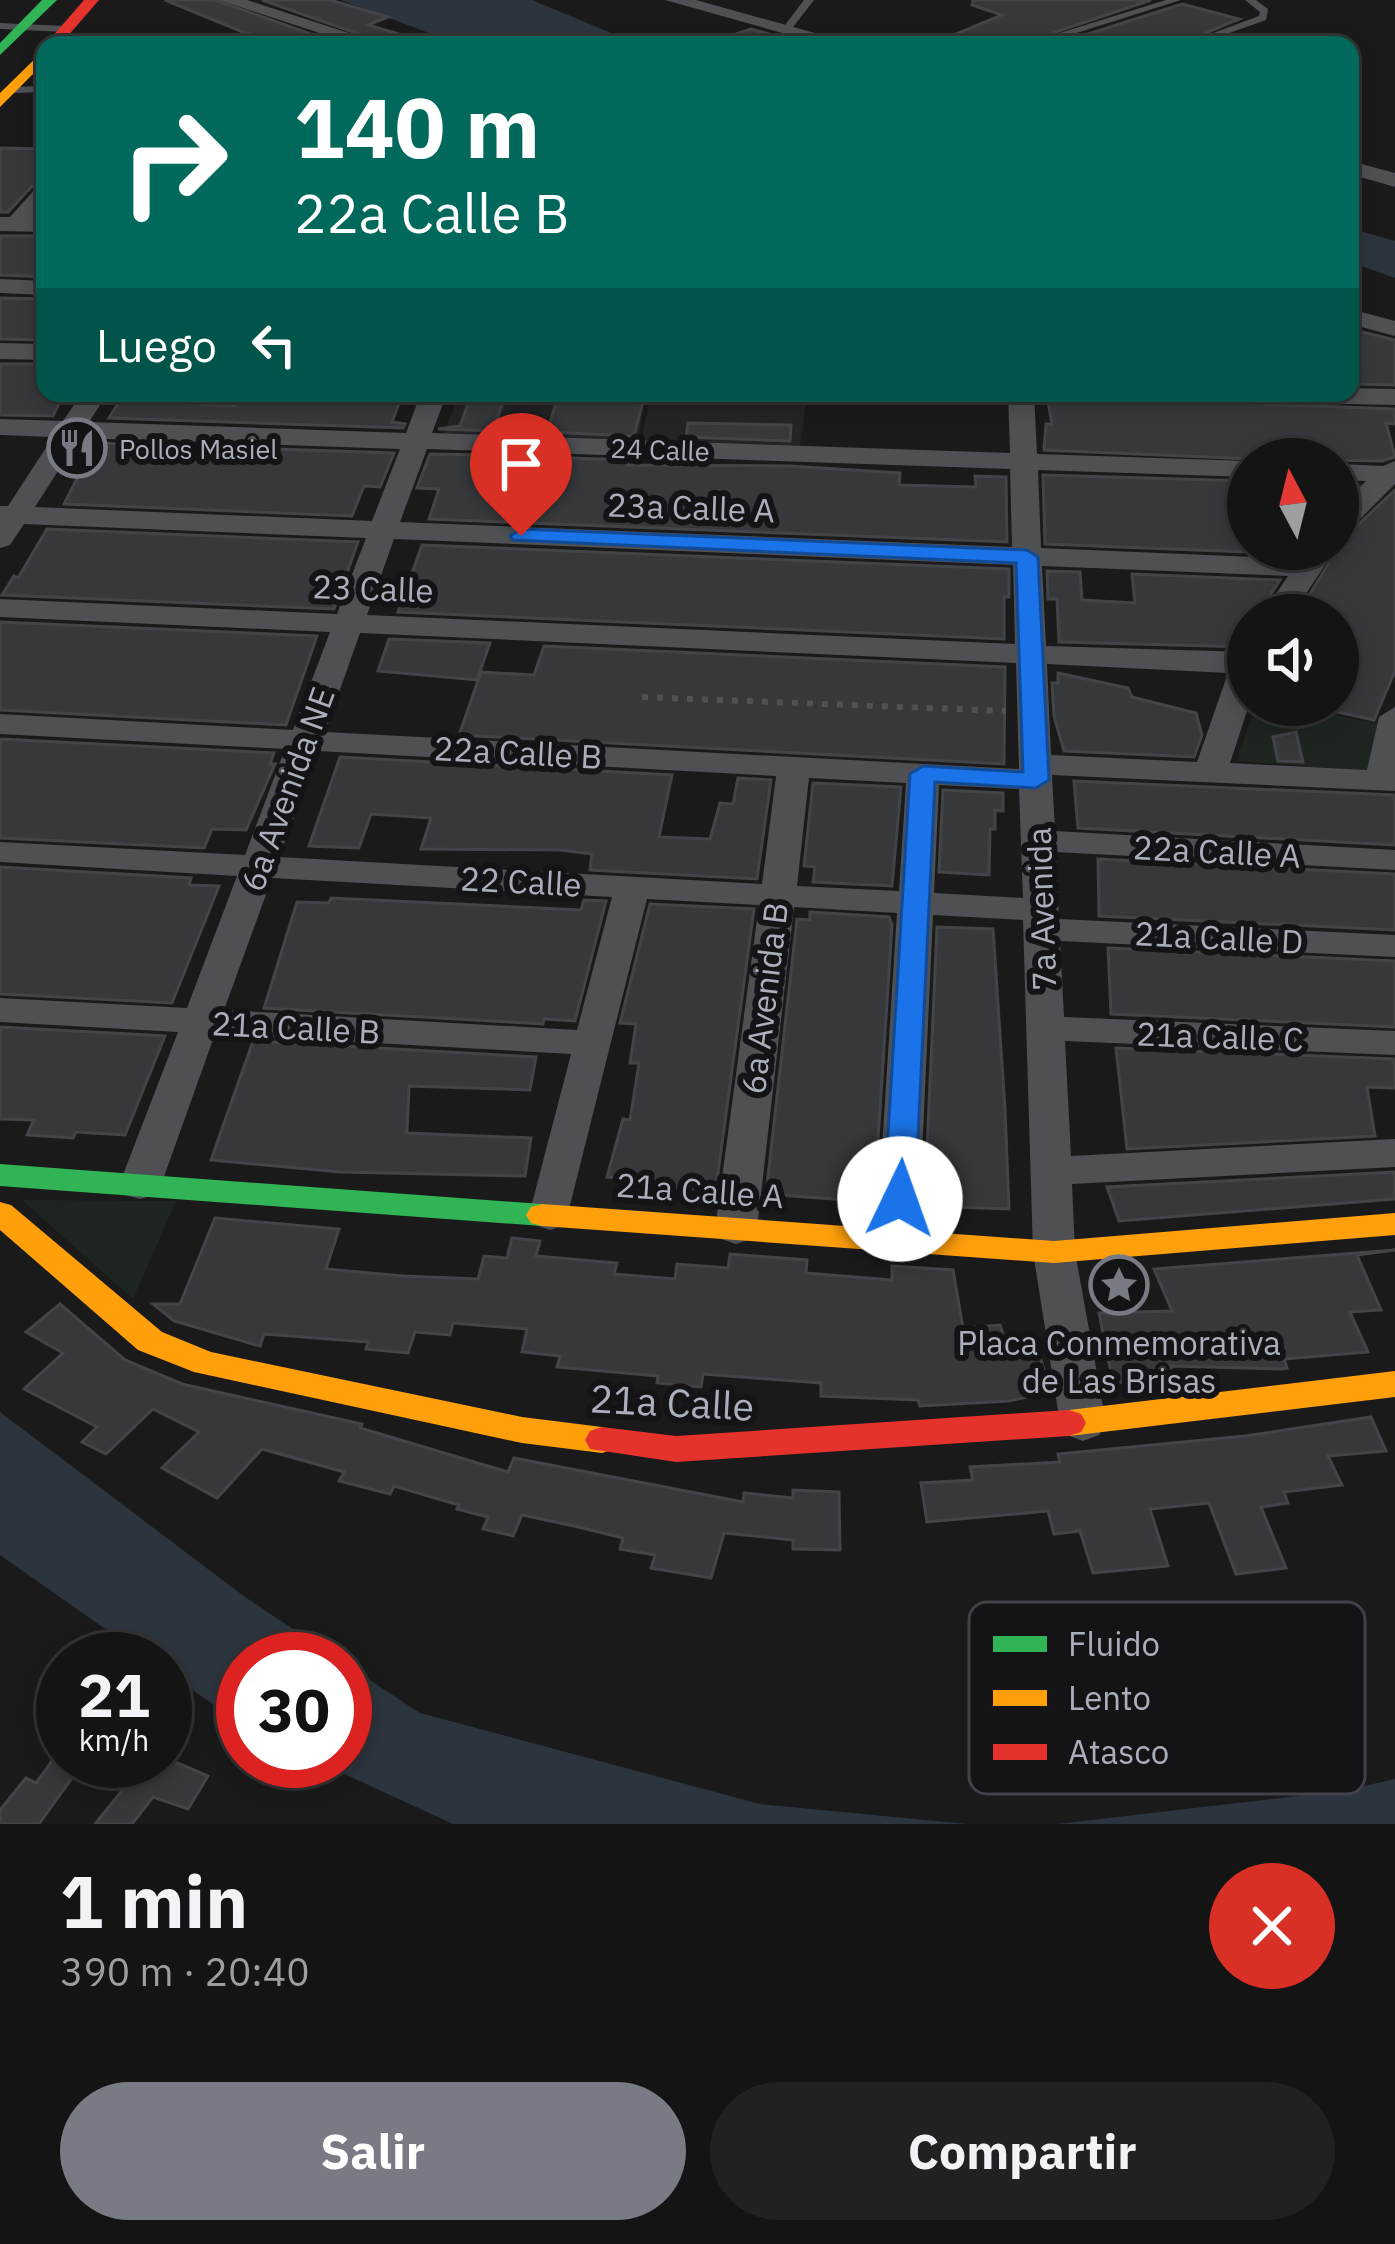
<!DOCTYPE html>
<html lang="es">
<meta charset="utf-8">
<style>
:root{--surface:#141414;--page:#212122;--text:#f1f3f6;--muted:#9d9ea0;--line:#333334;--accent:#787b84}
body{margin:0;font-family:"IBM Plex Sans",sans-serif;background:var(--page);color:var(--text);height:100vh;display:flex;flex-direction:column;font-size:45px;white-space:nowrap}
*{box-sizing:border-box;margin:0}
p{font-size:39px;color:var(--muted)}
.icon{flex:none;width:66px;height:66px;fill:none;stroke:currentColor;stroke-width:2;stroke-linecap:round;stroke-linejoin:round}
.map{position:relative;height:1824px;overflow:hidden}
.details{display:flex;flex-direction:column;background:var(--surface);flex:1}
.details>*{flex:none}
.guide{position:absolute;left:36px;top:36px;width:1323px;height:366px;border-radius:24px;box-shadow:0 6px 18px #0003,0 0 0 3px var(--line);background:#00695c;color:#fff;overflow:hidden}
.needle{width:78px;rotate:353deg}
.fabs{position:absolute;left:1227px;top:438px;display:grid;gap:24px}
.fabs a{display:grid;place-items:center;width:132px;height:132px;border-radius:50%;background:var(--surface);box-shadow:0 6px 18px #0003,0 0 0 3px var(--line);font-size:60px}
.speed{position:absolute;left:36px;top:1632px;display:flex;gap:24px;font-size:60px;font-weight:700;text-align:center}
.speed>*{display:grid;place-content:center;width:156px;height:156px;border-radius:50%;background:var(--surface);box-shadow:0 6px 18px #0003,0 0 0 3px var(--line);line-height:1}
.speed small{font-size:30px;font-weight:400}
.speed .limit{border:18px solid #d22;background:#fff;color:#111}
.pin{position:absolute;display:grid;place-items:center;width:102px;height:102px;color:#fff;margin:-123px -51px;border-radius:50% 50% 50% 0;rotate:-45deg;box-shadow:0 0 12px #0007}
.pin .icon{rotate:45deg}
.me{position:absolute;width:132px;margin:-66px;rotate:3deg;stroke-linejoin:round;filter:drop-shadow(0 0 9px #0008)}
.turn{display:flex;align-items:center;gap:42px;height:252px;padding:0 60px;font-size:54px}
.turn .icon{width:156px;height:156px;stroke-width:2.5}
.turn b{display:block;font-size:84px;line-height:102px}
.then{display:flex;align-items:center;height:114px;padding:0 60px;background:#0003;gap:24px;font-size:45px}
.round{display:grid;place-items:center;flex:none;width:126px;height:126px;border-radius:63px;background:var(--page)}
.head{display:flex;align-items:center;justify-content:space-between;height:204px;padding:0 60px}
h1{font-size:72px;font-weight:800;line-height:90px}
.cta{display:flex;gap:24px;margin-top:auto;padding:24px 60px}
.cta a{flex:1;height:138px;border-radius:72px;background:var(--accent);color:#fff;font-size:48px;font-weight:800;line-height:138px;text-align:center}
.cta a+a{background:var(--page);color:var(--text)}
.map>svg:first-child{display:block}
.built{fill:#242428}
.green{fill:#1e2520}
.water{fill:#2c343e}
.building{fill:#37383b;stroke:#434447;stroke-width:3}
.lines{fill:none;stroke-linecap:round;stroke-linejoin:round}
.path{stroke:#505155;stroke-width:6;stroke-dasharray:6 9;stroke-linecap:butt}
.lane{fill:#4e5054;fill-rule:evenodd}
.street{fill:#4e5054;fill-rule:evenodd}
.fast{fill:#30b455;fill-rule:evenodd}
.slow{fill:#ff9f0a;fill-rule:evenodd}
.jam{fill:#e5322d;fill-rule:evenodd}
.route{fill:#1a73e8;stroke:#114b97;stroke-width:3}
.labels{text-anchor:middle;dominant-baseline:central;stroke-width:12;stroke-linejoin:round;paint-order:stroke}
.far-poi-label{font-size:27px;fill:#abafbc;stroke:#141417;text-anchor:start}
.far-street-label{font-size:27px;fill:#abafbc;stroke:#141417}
.street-label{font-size:33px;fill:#abafbc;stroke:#141417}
.poi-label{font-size:33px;fill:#abafbc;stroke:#141417}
.near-street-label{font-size:39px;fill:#abafbc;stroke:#141417}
.key{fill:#141417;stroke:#414249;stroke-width:3}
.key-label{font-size:33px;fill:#abafbc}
</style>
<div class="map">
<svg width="1395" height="1824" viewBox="0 0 1395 1824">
<rect width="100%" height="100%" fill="#1a1a1b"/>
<g class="built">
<path d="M460,393h187l-10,52 -195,-7z"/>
<path d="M651,393h156l-7,53 -159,-6z"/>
</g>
<g class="green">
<path d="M1256,705h29l96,19 -11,47 -133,-10z"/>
<path d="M22,1200l154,1 -43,98z"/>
</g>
<g class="water">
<path d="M341,0h191l108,45h-179z"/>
<path d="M1350,228l45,13v37l-45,-16z"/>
<path d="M0,1412l245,185 93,62h-95v66l-78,-54v-12h-17l-148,-104z"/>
<path d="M345,1664l75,49 340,91 207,20h-514l-137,-63h29z"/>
<path d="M1395,1779v45h-338l285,-33z"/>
</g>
<g class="building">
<path d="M165,0h50l127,45h-53l-46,-13z"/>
<path d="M262,0h68l58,17 -20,8 45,13 -1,7h-22z"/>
<path d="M973,0h178l-134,45h-87l72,-30 -30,-10z"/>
<path d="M1182,4l57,15 -62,26h-79l-16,-9z"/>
<path d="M751,29l57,16h-92l-1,-4z"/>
<path d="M0,148l45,1v32l-11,3 -26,28h-8z"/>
<path d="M0,236h45v41l-45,-2z"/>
<path d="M0,298l45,1v41l-45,-1z"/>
<path d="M1350,329l45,11v45l-45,-1z"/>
<path d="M0,364h45v29h19l-11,23 -53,-1z"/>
<path d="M242,393h161l-11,29 13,2 -2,4 -294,-10 11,-18 115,6z"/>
<path d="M472,393h34l-13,38 -55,-2 22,-3z"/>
<path d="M559,393h86l-11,43 -87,-4z"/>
<path d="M1047,396l348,13v15l-9,-1 9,34 -13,4 -130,-2 -208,-9 2,-26h6z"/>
<path d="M688,423l103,2 -1,16 -104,-4z"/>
<path d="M95,443l299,10 -14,34 -16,-1 -12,30 -288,-12z"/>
<path d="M430,454l54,1 -2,6 54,2 4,-6 88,3 -1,5 162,1 111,7 -1,12 77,2 -1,-11 31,1 1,65 -578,-23 10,-30 -22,-1z"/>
<path d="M1043,475l205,6v68h46l2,5 -251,-10z"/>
<path d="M1395,490v181l-21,49 -51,-11 2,-4h13v-90h-41l48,-78z"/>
<path d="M47,529l311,13 -24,67 -332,-14 12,-19 4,2z"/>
<path d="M422,545l587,24v28h-5v42l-606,-27z"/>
<path d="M1047,571l33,1 2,28 53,3 -3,-29 148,6 -19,29 -10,-2 -3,40 -189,-5 -2,-43h-9z"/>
<path d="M0,622l317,14 -31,89 -286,-15z"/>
<path d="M389,639l101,4 -13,37 -99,-9z"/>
<path d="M544,646l461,21 -1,97 -545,-29 22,-63 53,3z"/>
<path d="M1058,673l70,15 4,9 64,16 6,22 -8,22 -130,-6 -10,-35 -2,-33h6z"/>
<path d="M1296,732l7,30 -25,-1 -5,-24z"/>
<path d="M0,739l274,14 -4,11h5l-29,66 -34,-1 -8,19 -204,-10z"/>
<path d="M340,757l332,18 -13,62 51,2 10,-36 13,1 5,-26 33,2 -14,99 -167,-9 2,-16 -31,-4 -140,-1 10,-31 -60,-4 -12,34 -50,-2z"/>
<path d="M1074,781l321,14v50l-317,-17z"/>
<path d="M813,783l88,4 -9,99 -79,-4 2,-15 -11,-1z"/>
<path d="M943,790l60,3v18l-8,-1v19h-5l-1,46 -50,-3z"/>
<path d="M1098,859l297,15v56l-296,-14z"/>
<path d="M0,867l191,11 -2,7 30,1 -47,117 -172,-9z"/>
<path d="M331,898l250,12 3,-10 22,1 -31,120 -31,-2 -1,5 -279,-16 33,-106 32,1z"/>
<path d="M650,904l104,5 -40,293 -16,-1 2,-12 -37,-2 1,-7 -57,-3 16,-58 7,1 9,-57h-9l6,-39 -16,-1z"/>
<path d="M810,912l79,5 3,8 -18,277 -108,-8 31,-275 13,1z"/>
<path d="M937,927l56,2 12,180 4,100 -56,-2v12l-29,-2z"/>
<path d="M1108,948l287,13v66l-284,-13z"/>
<path d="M0,1027l165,9 -40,99 -49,-3 -3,6 -46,-3 7,-15 -34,-1z"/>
<path d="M253,1041l283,16 -6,33 -121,-4 -2,47 124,5 -6,38 -185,-4 -129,-12z"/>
<path d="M1116,1048l279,11v29l-28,-1 8,49 -248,13z"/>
<path d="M1395,1172v27l-276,22 -12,-34z"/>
<path d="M215,1218l124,11 -13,40 77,7 75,3 6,-23 23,2 5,-20 28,3 -4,15 81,7 -3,11 61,5 2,-15 51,4 2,-14 77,6 -1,13 86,7v-14l61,4 10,58 37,-3 4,12 19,-2 3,10 10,-1 15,48 -42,9 -89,5 -2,-6 -97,-4v-13l-118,-9 -2,13 -44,-4 1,-7 -101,-9 3,-11 -38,-4 5,-23 -74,-6 -3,12 -35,-3 -7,21 -42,-4 2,-7 -104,-8 -4,12 -86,-25 -21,-17h27z"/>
<path d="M1395,1250l-38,5 24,55 -31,2 18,40 -84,7 3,9 -5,1 -112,-3 5,15 -62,2 -14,-70 73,-2 -18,-42z"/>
<path d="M60,1304l65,56 57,24 180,40 -2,4 148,44 6,-14 229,44 1,-9 49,5v-8l46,2 1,58 -47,-1v-9l-69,-7 -13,45 -60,-10 4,-13 -35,-6 3,-11 -49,-12 -52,-11 -9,21 -30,-7 5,-12 -31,-8 2,-4 -65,-19 -4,8 -51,-13 5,-9 -82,-23 -45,49 -55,-30 37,-36 -46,-23 -47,45 -24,-12 15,-15 -73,-38 39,-36 -37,-21z"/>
<path d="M1371,1417l15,34 -58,5 14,29 -58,7 4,11 -27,4 25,61 -50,6 -27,-71 -59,6 18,57 -75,7 -13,-42 -26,3 -6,-23 -121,11 -6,-39 52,-3 -3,-13 90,-5 -2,-8 187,-18z"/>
<path d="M52,1761h32l-45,63h-39v-14l26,-32 10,5z"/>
<path d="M146,1761h27l35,15 -20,33 -35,-12 -21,27h-37z"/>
</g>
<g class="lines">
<path class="path" d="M642,697l364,14"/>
<g class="lane">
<path d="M804,0h10l-24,31h-6l-2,-2z"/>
<path d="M1166,0h15l-114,36 27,9c-14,0 -29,-7 -42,-5 -11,2 -19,5 -31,5z"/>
<path d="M1245,0h11l12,9 -2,11 -71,25h-14l78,-29 1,-4z"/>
<path d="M0,23l66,3 5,3 -5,3 -66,-3z"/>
<path d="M45,86v6l-32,1 -5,-3 5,-3z"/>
</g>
<g class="street">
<path d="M219,0h28l139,45h-30z"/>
<path d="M665,0h31l162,45h-33z"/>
<path d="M1350,161l45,12v14l-45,-13z"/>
<path d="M45,185v20l-11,13h11v14l-45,-1v-14h10l27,-30z"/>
<path d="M0,279l45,2v14l-45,-2z"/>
<path d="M1350,309l45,12v15l-45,-12z"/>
<path d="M0,343l45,1v16l-45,-1z"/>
<path d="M1350,388l45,1v16l-174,-4 -13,-8h142z"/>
<path d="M82,393h26l-19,29 317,11 15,-40h26l-15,40 578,20 -2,-60h26l3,61 211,7v16l-210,-7 3,78 258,11 7,-10h24l3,4 -41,62h-30l26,-39 -246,-10 4,80 202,6 1,53 -19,58 137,7 12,-53 16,-10v84l-343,-16 3,56 340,19v20l-339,-18 3,67 336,16v22l-335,-16 4,76 331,14v24l-330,-14 6,115 324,-17v28l-323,17 3,68 31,171 -7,12 -16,6 -16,-6 -7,-12 -27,-171 -10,-332 -90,-5 -15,326 -6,11 -15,4 -15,-4 -6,-11 21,-328 -103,-6 -37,322 -6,10 -15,5 -15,-5 -6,-10 44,-324 -112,-6 -82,326 -15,5 -15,-5 -6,-10 42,-161 -356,-20 -54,151 -6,10 -15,4 -15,-4 -6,-10 59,-153 -178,-10v-24l187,10 50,-132 -237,-14v-20l245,13 40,-106 -285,-15v-20l293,16 37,-98 -330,-15v-18l337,15 29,-76 -342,-14 -14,21 -10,3v-42h8l45,-69 -53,-2v-16l63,2zM79,438l321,11 -28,72 -337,-14zM427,449l583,20 2,78 -612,-25zM394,539l619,26 2,79 -648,-29zM360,633l656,30 3,106 -694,-37zM1047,664l181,9 -31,89 -146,-7zM318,751l458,25 -14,108 -483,-27zM809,778l97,5 -7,108 -102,-5zM939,785l80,4 4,109 -89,-5zM272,878l340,19 -35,133 -353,-20z"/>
<path d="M1395,461v23l-47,47 -10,3v-25l28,-28 -28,-1v-16l45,2z"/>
</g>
<g class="fast">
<path d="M42,0h15l-57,55v-12z"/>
<path d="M0,1164l542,40 11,3 5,8 -5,8 -11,3 -542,-40z"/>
</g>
<g class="slow">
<path d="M45,49v13l-45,45v-14z"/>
<path d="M0,1202l11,3 151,127 49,20 311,65 80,10 12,4 5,9 -5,9 -12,4 -80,-10 -328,-71 -56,-22 -138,-120z"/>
<path d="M542,1204l512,37 341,-28v22l-341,28 -512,-37 -11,-3 -5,-8 5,-8z"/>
<path d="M1395,1371v26l-326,39 -12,-4 -5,-9 5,-9 12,-4z"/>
</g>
<g class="jam">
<path d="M84,0h15l-39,45h-15z"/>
<path d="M1069,1410l12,4 5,9 -5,9 -12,4 -393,26 -86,-13 -5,-9 5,-9 12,-4 74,9z"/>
</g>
</g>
<path class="route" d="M521,529l506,21 11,7 11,223 -13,8 -101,-6 -20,417 -4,8h-22l-5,-8 26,-425 13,-8 100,6 -7,-209 -503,-23 -3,-4z"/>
<defs>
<symbol id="restaurant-ring" viewBox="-11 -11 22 22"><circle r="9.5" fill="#141417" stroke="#787b84" stroke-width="1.5"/><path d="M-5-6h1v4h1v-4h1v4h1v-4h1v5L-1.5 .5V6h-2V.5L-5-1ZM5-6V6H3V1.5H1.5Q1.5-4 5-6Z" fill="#787b84"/></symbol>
<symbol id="sight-ring" viewBox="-11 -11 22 22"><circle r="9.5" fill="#141417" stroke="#787b84" stroke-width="1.5"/><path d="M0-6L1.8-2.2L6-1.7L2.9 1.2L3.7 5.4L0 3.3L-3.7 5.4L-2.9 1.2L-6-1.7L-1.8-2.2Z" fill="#787b84"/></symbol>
</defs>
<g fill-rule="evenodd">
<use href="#restaurant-ring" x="44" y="415" width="66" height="66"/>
<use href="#sight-ring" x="1086" y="1252" width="66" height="66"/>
</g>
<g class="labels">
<g class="far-poi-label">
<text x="119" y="448">Pollos Masiel</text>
</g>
<g class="far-street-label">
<text transform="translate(660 449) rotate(2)">24 Calle</text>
</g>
<g class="street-label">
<text transform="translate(691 507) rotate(2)">23a Calle A</text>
<text transform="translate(373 588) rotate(2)">23 Calle</text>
<text transform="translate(518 752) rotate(3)">22a Calle B</text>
<text transform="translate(287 789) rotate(-70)">6a Avenida NE</text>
<text transform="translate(1217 851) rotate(3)">22a Calle A</text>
<text transform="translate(521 881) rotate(3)">22 Calle</text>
<text transform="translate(1041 909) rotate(-92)">7a Avenida</text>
<text transform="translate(1219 937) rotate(3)">21a Calle D</text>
<text transform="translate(764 998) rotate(-83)">6a Avenida B</text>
<text transform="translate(296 1027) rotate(3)">21a Calle B</text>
<text transform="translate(1220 1036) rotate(2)">21a Calle C</text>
<text transform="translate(700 1190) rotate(4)">21a Calle A</text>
</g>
<g class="poi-label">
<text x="1119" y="1342">Placa Conmemorativa<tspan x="1119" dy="38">de Las Brisas</tspan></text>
</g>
<g class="near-street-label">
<text transform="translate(672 1402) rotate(3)">21a Calle</text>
</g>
</g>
<rect x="969" y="1602" width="396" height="192" rx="18" class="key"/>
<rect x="993" y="1636" width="54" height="16" fill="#30b455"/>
<rect x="993" y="1690" width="54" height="16" fill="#ff9f0a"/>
<rect x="993" y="1744" width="54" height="16" fill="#e5322d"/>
<g class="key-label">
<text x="1068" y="1656">Fluido</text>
<text x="1068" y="1710">Lento</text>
<text x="1068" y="1764">Atasco</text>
</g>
</svg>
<div class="fabs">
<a><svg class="needle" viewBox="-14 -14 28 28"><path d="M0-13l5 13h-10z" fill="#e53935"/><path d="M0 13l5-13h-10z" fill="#9d9ea0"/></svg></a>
<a><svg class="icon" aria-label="sound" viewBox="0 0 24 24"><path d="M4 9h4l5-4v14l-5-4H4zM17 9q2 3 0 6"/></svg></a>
</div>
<div class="speed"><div>21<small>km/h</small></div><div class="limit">30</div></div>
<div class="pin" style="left:521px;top:536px;background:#d93025"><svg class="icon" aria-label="arrive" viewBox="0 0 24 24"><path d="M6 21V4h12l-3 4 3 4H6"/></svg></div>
<svg class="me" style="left:900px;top:1199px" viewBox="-20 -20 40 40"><circle r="19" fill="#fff"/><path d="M0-13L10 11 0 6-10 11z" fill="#1a73e8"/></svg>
<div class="guide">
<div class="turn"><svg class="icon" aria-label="right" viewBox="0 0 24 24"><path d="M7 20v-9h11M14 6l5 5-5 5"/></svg><div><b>140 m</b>22a Calle B</div></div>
<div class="then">Luego<svg class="icon" aria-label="left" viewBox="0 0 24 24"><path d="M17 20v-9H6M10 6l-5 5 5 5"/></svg></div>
</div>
</div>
<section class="details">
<div class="head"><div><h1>1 min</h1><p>390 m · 20:40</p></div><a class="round" style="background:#d93025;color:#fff"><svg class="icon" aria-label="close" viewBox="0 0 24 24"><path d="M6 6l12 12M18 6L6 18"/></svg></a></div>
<div class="cta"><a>Salir</a><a>Compartir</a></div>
</section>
